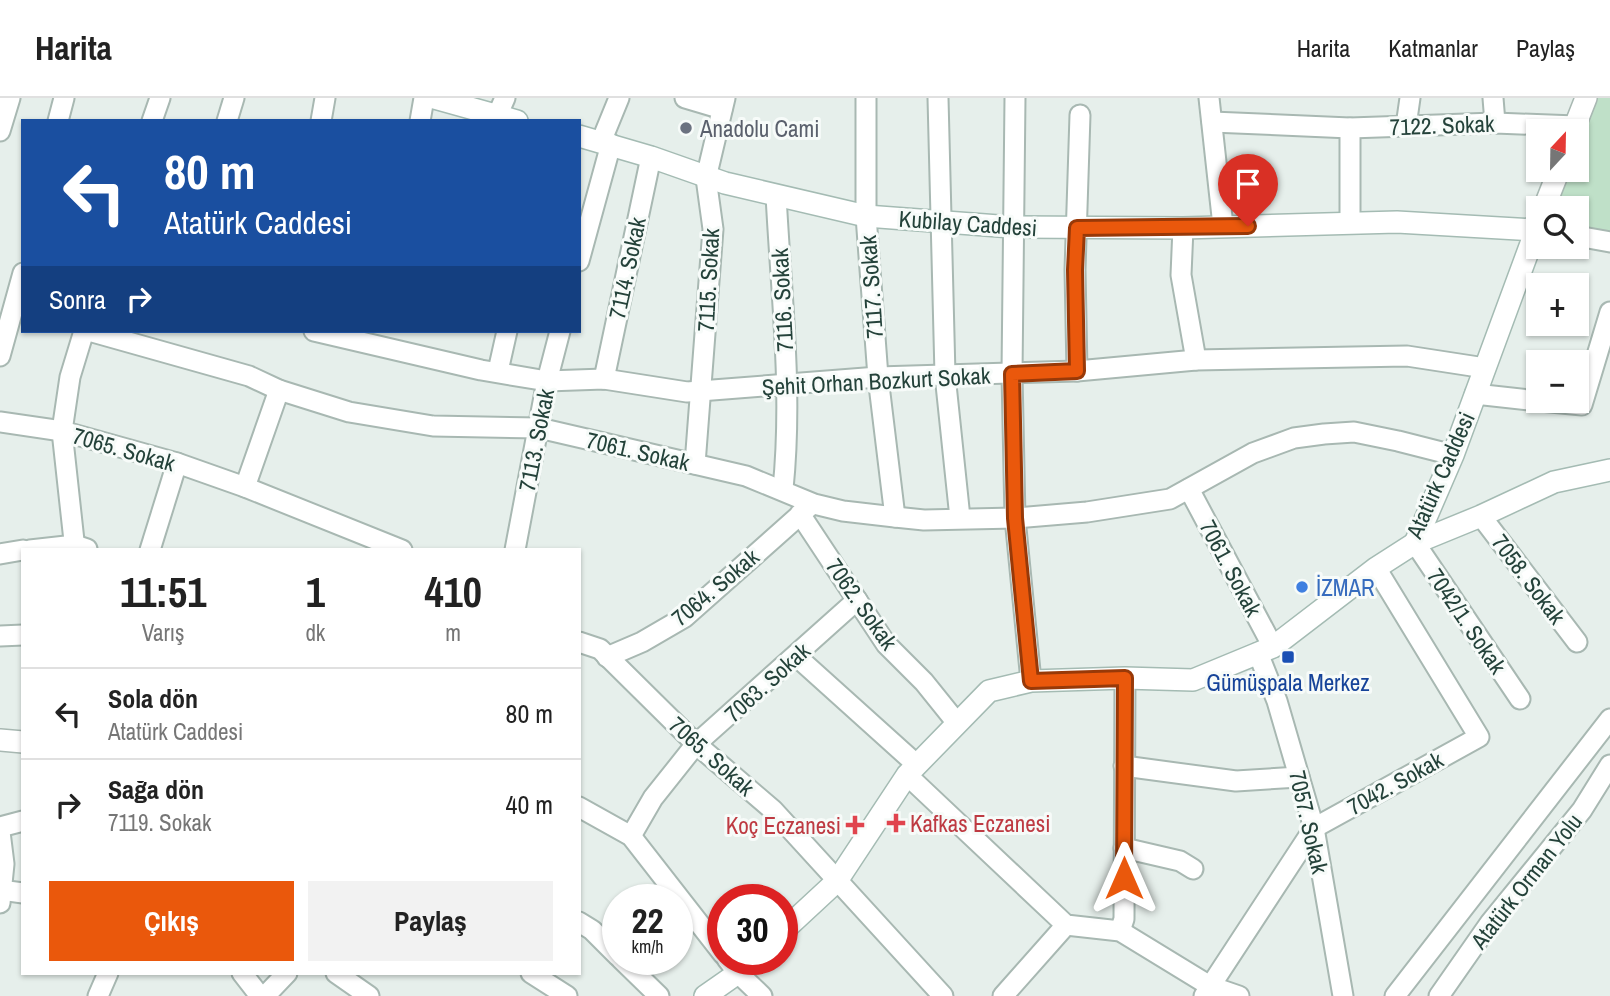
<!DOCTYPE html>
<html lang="tr">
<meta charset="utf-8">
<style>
:root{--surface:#fff;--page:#f2f2f2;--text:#222;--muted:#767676;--line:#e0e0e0;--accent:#ea580c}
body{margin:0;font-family:"Archivo Narrow",sans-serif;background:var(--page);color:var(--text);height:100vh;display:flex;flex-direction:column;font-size:26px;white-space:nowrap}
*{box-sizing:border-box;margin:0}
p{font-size:23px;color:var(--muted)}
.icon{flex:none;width:38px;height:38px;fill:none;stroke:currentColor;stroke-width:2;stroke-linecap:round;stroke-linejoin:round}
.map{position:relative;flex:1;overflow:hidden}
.sheet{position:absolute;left:21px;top:450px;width:560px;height:427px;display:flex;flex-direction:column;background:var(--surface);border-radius:0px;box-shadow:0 2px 5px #0004}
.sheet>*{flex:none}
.guide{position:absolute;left:21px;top:21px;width:560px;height:214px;border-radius:0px;box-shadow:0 2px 5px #0004;background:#1a4fa0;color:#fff;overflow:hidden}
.needle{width:46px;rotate:22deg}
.controls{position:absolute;left:1526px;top:21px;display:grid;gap:14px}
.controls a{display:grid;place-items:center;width:63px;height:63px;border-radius:0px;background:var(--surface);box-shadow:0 2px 5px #0004;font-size:35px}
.speed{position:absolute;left:602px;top:786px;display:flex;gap:14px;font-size:35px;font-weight:700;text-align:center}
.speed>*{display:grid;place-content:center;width:91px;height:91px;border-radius:50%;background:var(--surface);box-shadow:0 2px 5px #0004;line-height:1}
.speed small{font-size:18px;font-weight:400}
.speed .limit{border:10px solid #d22;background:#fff;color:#111}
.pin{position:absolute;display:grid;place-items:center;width:60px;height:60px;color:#fff;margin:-72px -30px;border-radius:50% 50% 50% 0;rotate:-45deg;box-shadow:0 0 7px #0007}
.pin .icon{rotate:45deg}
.me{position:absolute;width:77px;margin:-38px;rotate:0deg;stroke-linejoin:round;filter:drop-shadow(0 0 5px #0008)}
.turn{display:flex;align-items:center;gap:24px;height:147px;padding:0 28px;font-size:32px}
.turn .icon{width:91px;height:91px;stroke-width:2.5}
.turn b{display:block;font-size:49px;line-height:60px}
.then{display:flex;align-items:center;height:66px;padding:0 28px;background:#0003;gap:14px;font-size:26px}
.eta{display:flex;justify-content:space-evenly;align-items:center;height:119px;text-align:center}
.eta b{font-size:42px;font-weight:800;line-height:49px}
.action{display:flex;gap:14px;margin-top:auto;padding:14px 28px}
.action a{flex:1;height:80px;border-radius:0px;background:var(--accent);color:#fff;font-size:28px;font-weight:800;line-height:80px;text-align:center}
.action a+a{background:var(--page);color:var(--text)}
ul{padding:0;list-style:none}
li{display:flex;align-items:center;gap:21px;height:91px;padding:0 28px;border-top:2px solid var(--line)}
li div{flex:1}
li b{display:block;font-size:26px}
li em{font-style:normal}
header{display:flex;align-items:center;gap:42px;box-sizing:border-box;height:98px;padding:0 35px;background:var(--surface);border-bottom:2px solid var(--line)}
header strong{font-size:33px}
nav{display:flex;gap:38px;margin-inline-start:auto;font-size:24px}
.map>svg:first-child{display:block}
.green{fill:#bfe0c8}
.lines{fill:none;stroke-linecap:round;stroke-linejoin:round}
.minor-casing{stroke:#a8b8b2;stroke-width:23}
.tertiary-casing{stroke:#a8b8b2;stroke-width:24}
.secondary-casing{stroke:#a4bbb3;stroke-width:24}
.minor{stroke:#fff;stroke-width:19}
.tertiary{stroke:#fff;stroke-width:21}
.secondary{stroke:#fff;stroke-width:21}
.route-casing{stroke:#983908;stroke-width:18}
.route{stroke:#ea580c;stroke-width:12}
.worship-dot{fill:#6b7280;stroke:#f7fbf9;stroke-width:2.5}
.shop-dot{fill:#3f7fe0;stroke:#f7fbf9;stroke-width:2.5}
.transit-dot{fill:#1a4fb4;stroke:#f7fbf9;stroke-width:2.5}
.health-dot{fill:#e0444e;stroke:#f7fbf9;stroke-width:2.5}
.labels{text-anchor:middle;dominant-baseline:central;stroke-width:6;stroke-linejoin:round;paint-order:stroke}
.street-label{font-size:23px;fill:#24423a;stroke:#f7fbf9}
.worship-label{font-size:23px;fill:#5b616d;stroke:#f7fbf9;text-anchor:start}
.shop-label{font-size:23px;fill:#366cbe;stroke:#f7fbf9;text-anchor:start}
.transit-label{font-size:23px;fill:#164399;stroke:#f7fbf9}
.health-label{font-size:23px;fill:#be3a42;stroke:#f7fbf9;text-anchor:start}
</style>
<header>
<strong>Harita</strong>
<nav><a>Harita</a><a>Katmanlar</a><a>Paylaş</a></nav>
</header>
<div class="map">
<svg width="1610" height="898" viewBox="0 0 1610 898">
<rect width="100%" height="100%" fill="#e6efeb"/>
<path class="green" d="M1595,0h15v135l-33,-6v-19h-23l14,-38h9v-24z"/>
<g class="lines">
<defs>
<g id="minor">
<path d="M685,0l37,11"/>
<path d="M866,0v118l12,161 17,140"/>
<path d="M938,0l7,277 15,143"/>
<path d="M1015,0l-3,276 3,144 16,163"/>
<path d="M1209,0l14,128"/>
<path d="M1493,0l2,25"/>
<path d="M497,18l8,-18"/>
<path d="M58,23l6,-23"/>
<path d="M152,23l8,-23"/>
<path d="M227,23l7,-23"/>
<path d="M321,23l4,-23"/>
<path d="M420,23l4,-23"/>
<path d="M1212,24l138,6 145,-5 81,3"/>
<path d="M1406,28l4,-28"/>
<path d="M1350,30v95"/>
<path d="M0,33l10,-33"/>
<path d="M601,44l18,-44"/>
<path d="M776,97c5,98 17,197 7,294"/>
<path d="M1183,130l-2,47 15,85"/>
<path d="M1577,138l33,6"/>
<path d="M579,163l32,-117"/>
<path d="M89,233l160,45 30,14 70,22 84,14 106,2 207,48 68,28 29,7 52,6 29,3 91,-2 72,-6 83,-13 83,-46 41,-15 30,-4 30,-2 44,9 55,14"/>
<path d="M314,233l167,39 66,11 57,-2 83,13 191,-15 199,-6 119,-11 211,-4 78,12"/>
<path d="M0,258l23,-83"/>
<path d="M498,273l9,-40"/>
<path d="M1077,273l-2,-101 5,-155"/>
<path d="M604,281l47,-222"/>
<path d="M1475,296l63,7"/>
<path d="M1540,303l42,4 28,-93"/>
<path d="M0,324l62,9 115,32 68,24 157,63"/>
<path d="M695,366l18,-235 -7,-51 19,-80"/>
<path d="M245,389l34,-97"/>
<path d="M1189,391l84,158"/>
<path d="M800,416l86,130 38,38 33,41"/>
<path d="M1481,418l96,126"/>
<path d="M1415,445l105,156"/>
<path d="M30,452l45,-5 12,4"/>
<path d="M75,452l-13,-119 8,-54 14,-46"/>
<path d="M150,452l27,-87"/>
<path d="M515,452l32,-169 13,-50"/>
<path d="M0,456l23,-4"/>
<path d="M0,538l23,-1"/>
<path d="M579,544l21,7 96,95 77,66 170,186"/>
<path d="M1258,555l19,48 37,127 29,168"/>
<path d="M796,558l120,108"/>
<path d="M607,559l35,-15 43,-25 125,-111"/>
<path d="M1124,668l112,15 63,-4"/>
<path d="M907,677l159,150 54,6 90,55 29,10"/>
<path d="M579,709l52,29 92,118"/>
<path d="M0,729l23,-6"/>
<path d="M0,734l4,32 -4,39"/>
<path d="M631,738l22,-38 43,-54 161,-144"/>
<path d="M1124,750l56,13 13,8"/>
<path d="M0,792l23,3"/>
<path d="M579,824l13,8 26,26"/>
<path d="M1120,833l4,-12 1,-241"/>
<path d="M621,861l38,37"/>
<path d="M727,861l11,14 24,23"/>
<path d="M242,875l18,23"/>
<path d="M336,875l33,23"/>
<path d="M531,875l36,23"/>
<path d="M98,898l10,-23"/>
<path d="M265,898l22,-23"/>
<path d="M1003,898l63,-71"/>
<path d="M1204,898l110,-168 165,-91 -103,-169"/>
<path d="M1395,898l215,-277"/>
<path d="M1439,898l51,-73 92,-113 28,-45"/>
</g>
<g id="tertiary">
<path d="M1573,33l13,-33"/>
<path d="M1544,110l15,-38"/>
<path d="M0,642l23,2"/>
</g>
<g id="secondary">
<path d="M434,0l83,23"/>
<path d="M579,38l72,21 74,26 141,33 146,11 171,1 214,-6 139,8 -83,225 -38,88"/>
<path d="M782,834l55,-51 70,-106 82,-84 42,-10 94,-3 68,2 80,-33 103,-79 39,-25 66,-27 73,-34 56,-12"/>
<path d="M705,898l33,-23 15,-14"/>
</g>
</defs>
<use href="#minor" class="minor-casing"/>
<use href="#tertiary" class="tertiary-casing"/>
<use href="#secondary" class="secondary-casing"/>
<use href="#minor" class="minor"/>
<use href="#tertiary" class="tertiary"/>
<use href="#secondary" class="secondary"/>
</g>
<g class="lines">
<defs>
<path id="route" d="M1124,780l1,-200 -94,3 -16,-163 -3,-144 65,-3 -2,-101 2,-42 171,-2"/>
</defs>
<use href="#route" class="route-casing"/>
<use href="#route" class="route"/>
</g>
<circle class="worship-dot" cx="686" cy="30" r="7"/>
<circle class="shop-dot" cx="1302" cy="489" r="7"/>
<rect class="transit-dot" x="1281" y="552" width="14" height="14" rx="3.5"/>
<g class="health-dot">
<path d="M892.5 714.5h7v7h7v7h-7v7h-7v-7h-7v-7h7z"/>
<path d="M851.5 716.5h7v7h7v7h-7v7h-7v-7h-7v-7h7z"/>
</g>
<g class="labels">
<g class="street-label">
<text transform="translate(1442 27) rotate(-2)">7122. Sokak</text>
<text transform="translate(968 125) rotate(4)">Kubilay Caddesi</text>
<text transform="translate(627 170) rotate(-78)">7114. Sokak</text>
<text transform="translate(708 182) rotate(-87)">7115. Sokak</text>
<text transform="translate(871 189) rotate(-94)">7117. Sokak</text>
<text transform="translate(782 202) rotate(-93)">7116. Sokak</text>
<text transform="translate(876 283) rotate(-3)">Şehit Orhan Bozkurt Sokak</text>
<text transform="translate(536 342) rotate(-79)">7113. Sokak</text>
<text transform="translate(124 351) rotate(16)">7065. Sokak</text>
<text transform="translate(638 353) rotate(13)">7061. Sokak</text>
<text transform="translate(1440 377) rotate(-66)">Atatürk Caddesi</text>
<text transform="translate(1231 470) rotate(62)">7061. Sokak</text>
<text transform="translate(1529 481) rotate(53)">7058. Sokak</text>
<text transform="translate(715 489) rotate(-40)">7064. Sokak</text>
<text transform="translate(862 506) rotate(55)">7062. Sokak</text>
<text transform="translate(1467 523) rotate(56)">7042/1. Sokak</text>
<text transform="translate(767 584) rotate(-42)">7063. Sokak</text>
<text transform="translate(712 658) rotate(42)">7065. Sokak</text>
<text transform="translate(1395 685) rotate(-29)">7042. Sokak</text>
<text transform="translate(1309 724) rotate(77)">7057. Sokak</text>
<text transform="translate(1526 783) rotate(-52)">Atatürk Orman Yolu</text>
</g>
<g class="worship-label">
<text x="700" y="30">Anadolu Cami</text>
</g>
<g class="shop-label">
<text x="1316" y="489">İZMAR</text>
</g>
<g class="transit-label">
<text x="1288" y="584">Gümüşpala Merkez</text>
</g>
<g class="health-label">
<text x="910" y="725">Kafkas Eczanesi</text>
<text x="841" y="727" text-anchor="end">Koç Eczanesi</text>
</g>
</g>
</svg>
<div class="controls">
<a><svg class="needle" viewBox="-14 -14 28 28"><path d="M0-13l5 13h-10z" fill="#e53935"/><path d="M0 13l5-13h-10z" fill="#767676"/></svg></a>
<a><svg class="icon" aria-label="search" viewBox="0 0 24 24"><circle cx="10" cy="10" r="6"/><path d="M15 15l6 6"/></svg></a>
<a>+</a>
<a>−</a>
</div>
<div class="speed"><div>22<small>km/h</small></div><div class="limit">30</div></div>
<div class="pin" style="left:1248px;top:128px;background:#d93025"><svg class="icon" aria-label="arrive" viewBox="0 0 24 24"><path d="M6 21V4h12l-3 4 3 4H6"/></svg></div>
<svg class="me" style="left:1124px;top:780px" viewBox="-20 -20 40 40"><path d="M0-17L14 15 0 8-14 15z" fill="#ea580c" stroke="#fff" stroke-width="4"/></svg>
<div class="guide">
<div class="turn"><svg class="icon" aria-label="left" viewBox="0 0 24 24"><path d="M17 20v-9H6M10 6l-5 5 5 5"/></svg><div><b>80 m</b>Atatürk Caddesi</div></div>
<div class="then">Sonra<svg class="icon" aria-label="right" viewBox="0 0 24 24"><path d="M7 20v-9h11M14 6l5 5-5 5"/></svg></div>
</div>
<section class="sheet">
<div class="eta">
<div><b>11:51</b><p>Varış</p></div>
<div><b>1</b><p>dk</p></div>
<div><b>410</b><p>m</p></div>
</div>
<ul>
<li><svg class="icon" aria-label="left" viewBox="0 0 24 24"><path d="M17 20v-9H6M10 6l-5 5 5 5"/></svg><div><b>Sola dön</b><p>Atatürk Caddesi</p></div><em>80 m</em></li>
<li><svg class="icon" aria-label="right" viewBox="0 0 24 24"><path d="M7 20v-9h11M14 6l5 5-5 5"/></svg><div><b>Sağa dön</b><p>7119. Sokak</p></div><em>40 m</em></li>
</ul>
<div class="action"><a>Çıkış</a><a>Paylaş</a></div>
</section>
</div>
